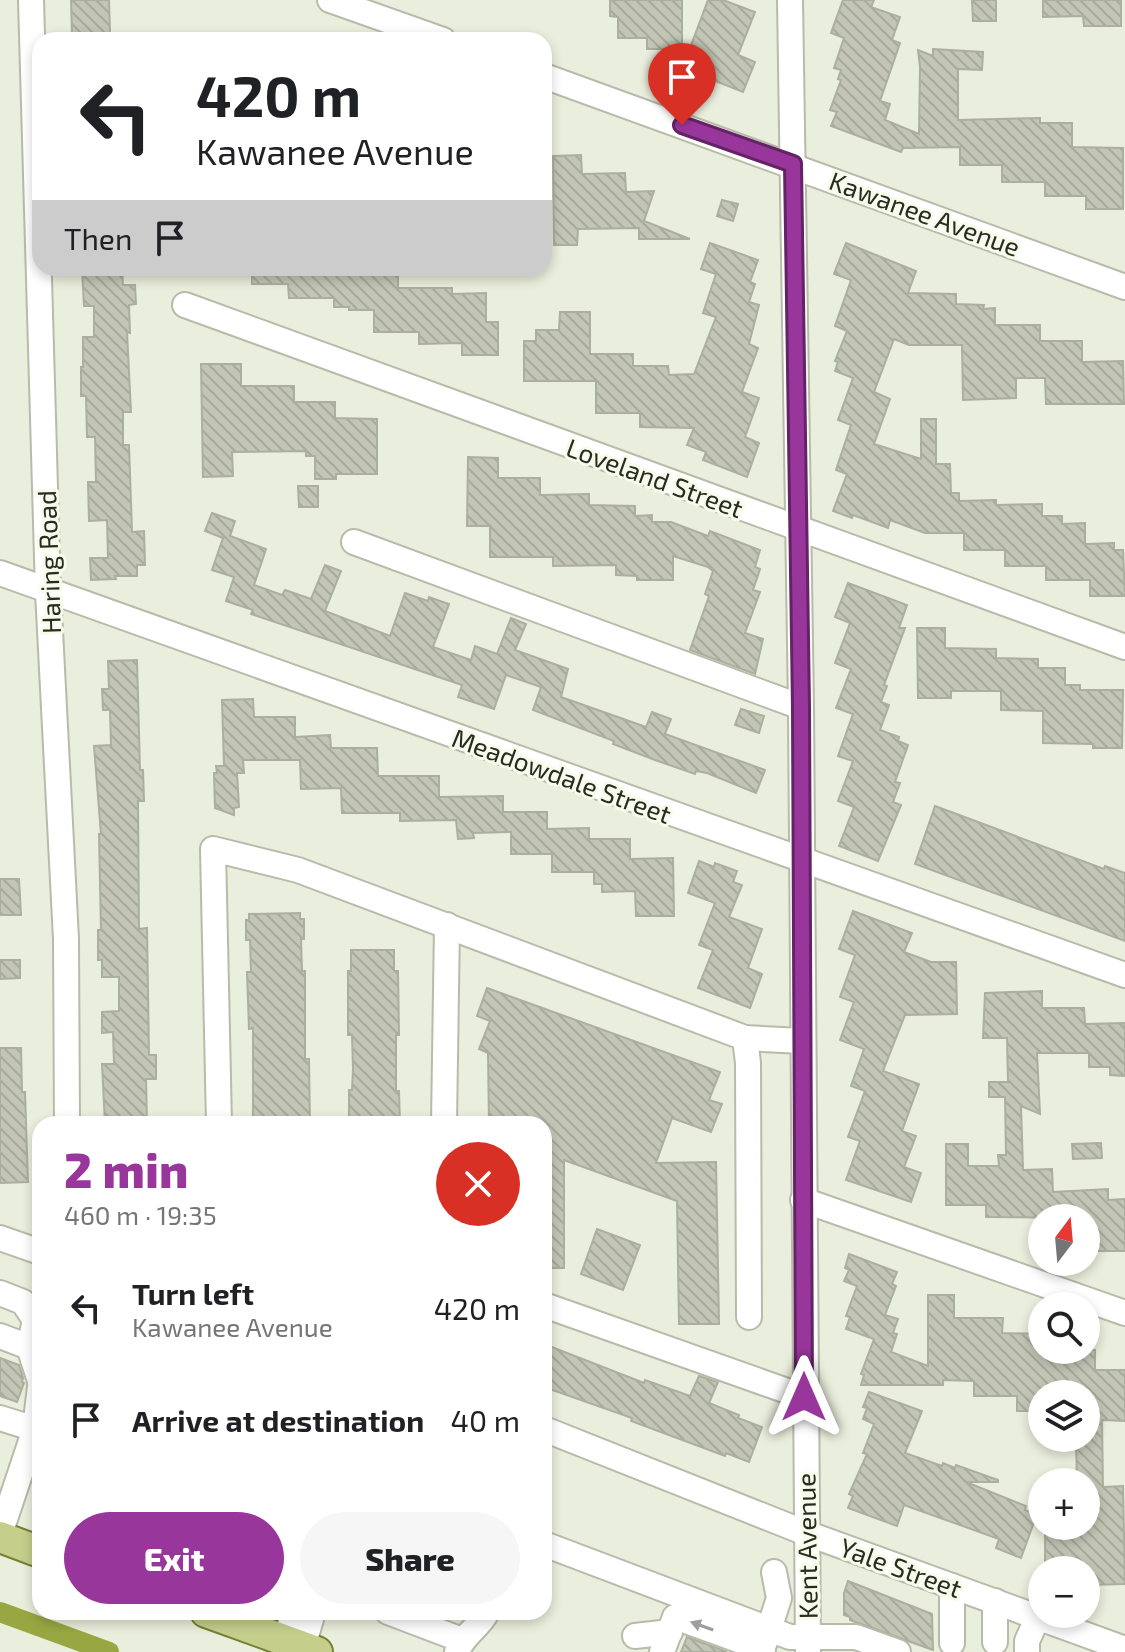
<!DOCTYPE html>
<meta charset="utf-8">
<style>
:root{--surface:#fff;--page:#f6f6f6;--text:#202124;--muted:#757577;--accent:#99369c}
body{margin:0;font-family:"Exo 2",sans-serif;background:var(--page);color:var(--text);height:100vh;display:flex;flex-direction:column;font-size:30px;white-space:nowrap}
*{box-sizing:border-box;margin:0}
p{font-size:26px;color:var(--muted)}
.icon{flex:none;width:44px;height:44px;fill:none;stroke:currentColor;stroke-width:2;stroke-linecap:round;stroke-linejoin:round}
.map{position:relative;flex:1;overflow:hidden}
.side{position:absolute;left:32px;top:1116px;width:520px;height:504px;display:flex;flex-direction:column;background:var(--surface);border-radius:24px;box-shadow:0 4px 12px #0003}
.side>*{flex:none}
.guide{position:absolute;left:32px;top:32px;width:520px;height:244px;border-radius:24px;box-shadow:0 4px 12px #0003;background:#fff;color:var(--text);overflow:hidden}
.needle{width:52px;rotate:16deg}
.fabs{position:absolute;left:1028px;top:1204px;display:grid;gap:16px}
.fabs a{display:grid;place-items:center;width:72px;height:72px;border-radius:50%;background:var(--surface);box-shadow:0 4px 12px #0003;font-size:40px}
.pin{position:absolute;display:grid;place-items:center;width:68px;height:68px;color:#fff;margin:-82px -34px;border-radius:50% 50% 50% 0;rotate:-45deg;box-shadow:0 0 8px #0007}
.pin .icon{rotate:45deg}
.me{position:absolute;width:88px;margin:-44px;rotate:0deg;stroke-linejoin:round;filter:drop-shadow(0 0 6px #0008)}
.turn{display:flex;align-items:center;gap:28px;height:168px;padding:0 32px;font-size:36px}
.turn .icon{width:104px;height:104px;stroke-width:2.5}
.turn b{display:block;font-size:56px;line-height:68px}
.then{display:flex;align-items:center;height:76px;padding:0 32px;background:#0003;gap:16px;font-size:30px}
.round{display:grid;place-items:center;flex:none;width:84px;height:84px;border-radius:42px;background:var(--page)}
.head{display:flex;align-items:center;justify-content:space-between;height:136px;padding:0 32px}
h1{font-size:48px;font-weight:800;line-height:60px;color:var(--accent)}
.button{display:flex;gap:16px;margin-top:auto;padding:16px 32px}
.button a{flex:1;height:92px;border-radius:48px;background:var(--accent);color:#fff;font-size:32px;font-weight:800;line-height:92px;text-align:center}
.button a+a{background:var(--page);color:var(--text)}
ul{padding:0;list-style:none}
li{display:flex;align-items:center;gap:24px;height:112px;padding:0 32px}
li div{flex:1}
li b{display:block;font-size:30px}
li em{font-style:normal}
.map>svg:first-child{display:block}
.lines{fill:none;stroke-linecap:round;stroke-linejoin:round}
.canal{stroke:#99a742;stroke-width:20}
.building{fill:url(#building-back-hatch);stroke:#abaf9e;stroke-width:2}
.minor-casing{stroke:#b8bbaa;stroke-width:28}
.major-casing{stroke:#758034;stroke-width:34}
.minor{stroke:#fff;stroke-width:24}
.major{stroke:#c5ce8b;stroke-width:30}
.oneway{fill:#9e9f9c}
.route-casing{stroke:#632365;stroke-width:20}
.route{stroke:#99369c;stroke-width:14}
.labels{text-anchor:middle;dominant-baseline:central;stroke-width:6;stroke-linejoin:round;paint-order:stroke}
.street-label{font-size:26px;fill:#282a23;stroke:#f7fbe9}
</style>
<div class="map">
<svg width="1125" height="1652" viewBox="0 0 1125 1652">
<defs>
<pattern id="building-back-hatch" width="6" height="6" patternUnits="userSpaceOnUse" patternTransform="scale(2)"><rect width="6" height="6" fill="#c3c6b5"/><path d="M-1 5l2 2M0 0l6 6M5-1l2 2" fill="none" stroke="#a8aa9b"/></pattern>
</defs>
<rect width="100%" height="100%" fill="#eaeedc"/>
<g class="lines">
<path class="canal" d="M0,1612l109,40"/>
</g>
<g class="building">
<path d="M71,0h38l1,33 -38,1z"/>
<path d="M610,0h72v49h-35v-11h-29v-21l-8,-1z"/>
<path d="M708,0h15l32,12 -17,43 17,7 -12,30 -53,-21 5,-11 -8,-4z"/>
<path d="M843,0h31l-3,7 29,10 -8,23 8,3 -20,58 10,3 -5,16 34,14 1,-67 -2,-17 15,6v-7l50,3 -1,18 -24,-1v51l82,-2v5h32v24l51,1v61h-37v-13h-41v-14h-43v-17h-42v-18l-57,1 -2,4 -70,-26 6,-14 -7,-2 11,-30 -3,-1 3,-9 -7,-2 10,-30 -13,-5z"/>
<path d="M972,0h24v21h-23z"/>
<path d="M1043,0h78v26h-37l-1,-10 -40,1z"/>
<path d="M581,155l1,19 43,-1 1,19 28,-1 -10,30 46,18h-51v-11l-61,1 -1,16h-23l-1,-89z"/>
<path d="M722,200l16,4 -5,17 -16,-5z"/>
<path d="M710,243l48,17 -8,22 5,2 -6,18 10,3 -10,39 9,4 -16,44 17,6 -14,39 14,6 -12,34 -44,-17 3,-8 -19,-7 7,-17 -54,-1v-14h-44v-32h-72v-40h12v-11h23l1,-18h30v42h43v12h35l1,9 25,-1 22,-57 -13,-4 13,-39 -15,-5z"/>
<path d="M846,243l70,28 -8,22 48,1v10l28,1 -1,4 12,-1v17h45v16h42v21l41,-1 1,43h-78l-1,-26h-29v20l-53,2 -1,-55h-53l-15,-6 -20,53 16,7 -16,45 47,15v-40h15v45h14l1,29h8v8l37,-1v5l46,-1v12h20v8l23,-1v21l29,-1v7h9l2,46h-35v-16h-44v-14h-41v-16h-41v-17h-39l-35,-13 -2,8 -35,-13 -1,3 -19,-7 14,-37 -11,-4 15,-45 -13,-5 15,-42 -18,-7 3,-9 -3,-1 12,-30 -12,-5 16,-46 -17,-6z"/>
<path d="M82,268h40l1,17h12l1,19 -7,1 1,28 -3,-1 4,80h-8v33h6l3,87 12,-1 1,34h-8v11h-22l1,3 -25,1 -1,-22h18l-1,-38 -18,1 -1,-39h8l-1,-45h-8l-1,-41h-5v-29h2v-30h11v-31h-10z"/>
<path d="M252,268h119v7h27v13h54v6l34,-1v29h12v33h-36v-12l-43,1v-12h-45v-22h-25v-3h-15v-9h-45l-1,-14h-36z"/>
<path d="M201,364h40v22h53v16h41v16l42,1v55h-41v5h-21v-23h-9v-5l-74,1 1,24 -30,1z"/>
<path d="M468,457l30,1v20h42v17l49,-1v11l46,1v10l17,-1v7h19l37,14 2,-5 50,19 -5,17 5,2 -7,21 7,2 -15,41 18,6 -8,35 -65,-24 19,-54 -4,-2 8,-23 -5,-4 -35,-11v24h-36v-4l-21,-1v-10l-63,1v-9h-63v-31h-23z"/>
<path d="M298,486h20v21h-19z"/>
<path d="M212,513l23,8 -5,15 36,13 -12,36 28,10 3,-5 26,9 14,-34 16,6 -16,40 65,25 15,-43 23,8 1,-4 20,7 -16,43 38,13 4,-14 22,8 14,-36 15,6 -11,26 53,19 -7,28 85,30 6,-15 19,7 -6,15 100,36 -9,23 -49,-20 -11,-2 -1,3 -40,-14 -42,-16 1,-3 -81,-31 8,-23 -35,-12 -12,34 -36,-12 4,-12 -211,-71 2,-4 -27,-9 8,-24 -22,-7 11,-32 -18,-7z"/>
<path d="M848,583l59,22 -8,23h6l-21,57 3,1 -6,16 8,3 -9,25 19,7 -1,4 10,4 -13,37 5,1 -7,19 8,3 -23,56 -39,-15 15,-39 -16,-6 15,-40 -15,-5 15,-42 -17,-6 15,-39 -16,-6 15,-40 -15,-6z"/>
<path d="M917,628h28v20l51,1v9l42,1v9h27v17h15v5h43l-1,58h-29v-4l-50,-1v-32l-42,-1v-19h-50v7h-33z"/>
<path d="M137,660l3,110h3l1,31h-6l1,128 8,-1 2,127h7v24h-10l1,45h-42l-3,-60h12l-1,-32 -11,1v-21l17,-1v-34h-17v-17h-4v-30h3l-2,-96h2l-7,-88 17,-1 -1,-35h-7l-1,-21h7l-1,-28z"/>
<path d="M253,699l1,18h41v20l35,-2 1,13h46l1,28h61v21l64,-1v16h44v17l42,-1v11h41v20l43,-1 1,58h-38l-1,-25 -33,1v-8h-8v-12h-42v-18h-41v-22l-38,1 1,5 -16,1 -2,-19 -56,1v-8h-58l-1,-25 -40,1 -1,-29h-57l1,13h-7l2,34 -5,1v7l-19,-7 -1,-35h3l-1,-7h8l-2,-66z"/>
<path d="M741,709l23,7 -5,17 -24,-8z"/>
<path d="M935,806l169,63 1,-3 20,7v68l-210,-77z"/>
<path d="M699,861l15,6 1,-4 22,8 -4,11 9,3 -13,32 33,12 -14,39 14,6 -12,34 -52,-20 15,-38 -14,-5 16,-42 -27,-10z"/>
<path d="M0,879h19l2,36h-21z"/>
<path d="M853,911l59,22 -8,19 27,10h25l1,52 -52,1 -22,56 36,13 -17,47 14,5 -12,31 17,6 -10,29 -65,-22 14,-39 -12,-4 17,-46 -14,-5 13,-37 -24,-9 14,-38 -14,-5 15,-42 -16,-6z"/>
<path d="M300,913v6h4v20h-3l1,32h3v88h4l1,65h-57v-96l-4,1 -2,-57h4l-1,-32h-4v-20h3v-6z"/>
<path d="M351,950h43v21h4l1,64h-3v56h3l1,33h-51v-34h3l1,-21 -1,-34h-4v-64h3z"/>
<path d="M0,960h20v18l-20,1z"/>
<path d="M487,988l233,84 -11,28 13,4 -11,28 -39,-14 -16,45 60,-1 3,162h-40l-2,-123 -113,-41v108h-20v-144h-55l-1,-71 -9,-4 11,-28 -13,-5z"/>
<path d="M1042,991v17h42l1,16 40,-1v53l-15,-1v-8h-21v-14h-52l3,61 -19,-8 2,64 29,-1 1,23 55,-3v11l17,-1v52h-39v-33l-100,-1v-12h-40v-61h22v22h31l-1,-11h8l-1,-58h-16v-15h19l-1,-44h-24l2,-45z"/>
<path d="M0,1048h21l1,44h3l3,90 -28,1z"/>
<path d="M1101,1143l1,15 -29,1 -1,-15z"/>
<path d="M597,1229l43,16 -17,45 -42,-16z"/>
<path d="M849,1254l48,18 -5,12 4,2 -11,29 13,4 -5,14 4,1 -6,18 37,14v-71h26v23h49l-1,15 40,1v16h53v20h30v51l-23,-1 1,67 20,-1 2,98 -34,1 -1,-16h-45v-43h41v-44h-9l-1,-41h10v-47h-44v17h-25v-15h-43v-15l-31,-1v5h-82l3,-10 -3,-1 13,-35 -28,-10 4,-12 -4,-1 11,-30 -13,-5 5,-11 -4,-2z"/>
<path d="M544,1344l100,39 1,-3 45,16 9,-20 19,6 -9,21 30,12 -1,3 24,9 -13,35 -23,-9 -1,3 -94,-35 1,-3 -88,-31z"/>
<path d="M0,1358l19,7 4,13 -1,4 2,1 -7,19 -17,-6z"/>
<path d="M869,1392l53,19 -17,42 37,13 1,-3 12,5 1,-3 42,15v2h-32l60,24 -1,4 12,4 -16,44 -25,-10 3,-9 -95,-34 -7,21 -49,-18 5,-12 -4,-2 18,-40 -4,-1 11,-29 -11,-5 4,-11 -4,-1z"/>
<path d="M848,1581l84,33 1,36 -83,-30v-3l-6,-2v-22z"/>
<path d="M687,1637l40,15h-46z"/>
</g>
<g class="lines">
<defs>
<g id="minor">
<path d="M31,0l17,592 18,347 1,185"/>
<path d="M330,0l113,40"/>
<path d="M790,0l11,707 7,945"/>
<path d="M544,76l581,211"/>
<path d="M185,305l940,342"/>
<path d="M354,542l447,165"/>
<path d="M0,573l1125,402"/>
<path d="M745,1038l57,3"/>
<path d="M219,1124l-6,-275 85,21 447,168 3,25 1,254"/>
<path d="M444,1124l3,-199"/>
<path d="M803,1200l322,113"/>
<path d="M0,1238l40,14"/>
<path d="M0,1293l23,9 12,18"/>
<path d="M544,1305l260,92"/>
<path d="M40,1318l-5,2 -6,27 11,34"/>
<path d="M0,1336l29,11"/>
<path d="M40,1387l-5,42h5"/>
<path d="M0,1418l35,11 -35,105"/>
<path d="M544,1429l262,104 319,116"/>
<path d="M544,1544l246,93h66l42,15"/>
<path d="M995,1601v41"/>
<path d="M388,1612l74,28"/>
<path d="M635,1636l35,-4"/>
<path d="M286,1641l7,-29"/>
<path d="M765,1642l14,-44 -5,-26"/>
<path d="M952,1643v-57"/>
<path d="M303,1647l10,-35"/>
<path d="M457,1652c6,-17 22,-24 30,-40"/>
<path d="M662,1652l13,-35 88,32"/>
<path d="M1027,1652v-11l11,-24"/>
</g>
<g id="major">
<path d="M0,1537l40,15"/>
<path d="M206,1612l111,40"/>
</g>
</defs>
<use href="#minor" class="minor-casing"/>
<use href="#major" class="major-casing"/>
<use href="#minor" class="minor"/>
<use href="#major" class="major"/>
</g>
<defs><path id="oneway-solid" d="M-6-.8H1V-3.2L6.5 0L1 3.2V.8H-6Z" transform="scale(2)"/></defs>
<use class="oneway" href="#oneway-solid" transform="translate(702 1626) rotate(-160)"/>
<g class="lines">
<defs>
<path id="route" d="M682,125l111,39 8,543 3,690"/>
</defs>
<use href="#route" class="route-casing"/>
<use href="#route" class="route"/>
</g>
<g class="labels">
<g class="street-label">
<text transform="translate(925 213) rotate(20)">Kawanee Avenue</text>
<text transform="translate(655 477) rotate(20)">Loveland Street</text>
<text transform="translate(48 562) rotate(-92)">Haring Road</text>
<text transform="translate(562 775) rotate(20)">Meadowdale Street</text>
<text transform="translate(806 1546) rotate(-91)">Kent Avenue</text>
<text transform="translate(901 1567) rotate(20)">Yale Street</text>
</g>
</g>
</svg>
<div class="fabs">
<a><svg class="needle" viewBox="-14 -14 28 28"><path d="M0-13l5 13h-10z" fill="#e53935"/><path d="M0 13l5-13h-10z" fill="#757577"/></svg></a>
<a><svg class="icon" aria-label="search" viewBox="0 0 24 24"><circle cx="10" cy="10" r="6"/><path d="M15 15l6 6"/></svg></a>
<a><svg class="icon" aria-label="layers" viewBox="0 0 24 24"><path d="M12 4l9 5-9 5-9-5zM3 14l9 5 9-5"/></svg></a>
<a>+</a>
<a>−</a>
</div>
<div class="pin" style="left:682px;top:125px;background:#d93025"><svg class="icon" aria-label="arrive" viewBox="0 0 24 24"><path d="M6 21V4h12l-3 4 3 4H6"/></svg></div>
<svg class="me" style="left:804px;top:1397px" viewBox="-20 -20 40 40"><path d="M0-17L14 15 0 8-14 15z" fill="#99369c" stroke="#fff" stroke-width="4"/></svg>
<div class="guide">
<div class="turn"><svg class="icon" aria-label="left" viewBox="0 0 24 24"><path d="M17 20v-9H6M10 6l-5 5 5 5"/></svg><div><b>420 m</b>Kawanee Avenue</div></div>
<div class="then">Then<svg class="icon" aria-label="arrive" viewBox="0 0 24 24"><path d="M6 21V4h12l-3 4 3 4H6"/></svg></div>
</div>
<section class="side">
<div class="head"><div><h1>2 min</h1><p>460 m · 19:35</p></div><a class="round" style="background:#d93025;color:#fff"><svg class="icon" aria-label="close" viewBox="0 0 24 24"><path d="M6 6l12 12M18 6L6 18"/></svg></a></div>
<ul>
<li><svg class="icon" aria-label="left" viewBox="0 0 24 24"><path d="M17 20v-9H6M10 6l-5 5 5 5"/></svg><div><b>Turn left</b><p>Kawanee Avenue</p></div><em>420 m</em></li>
<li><svg class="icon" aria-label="arrive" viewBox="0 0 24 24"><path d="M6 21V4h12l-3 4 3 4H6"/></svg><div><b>Arrive at destination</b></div><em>40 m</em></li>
</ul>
<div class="button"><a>Exit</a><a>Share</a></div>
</section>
</div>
